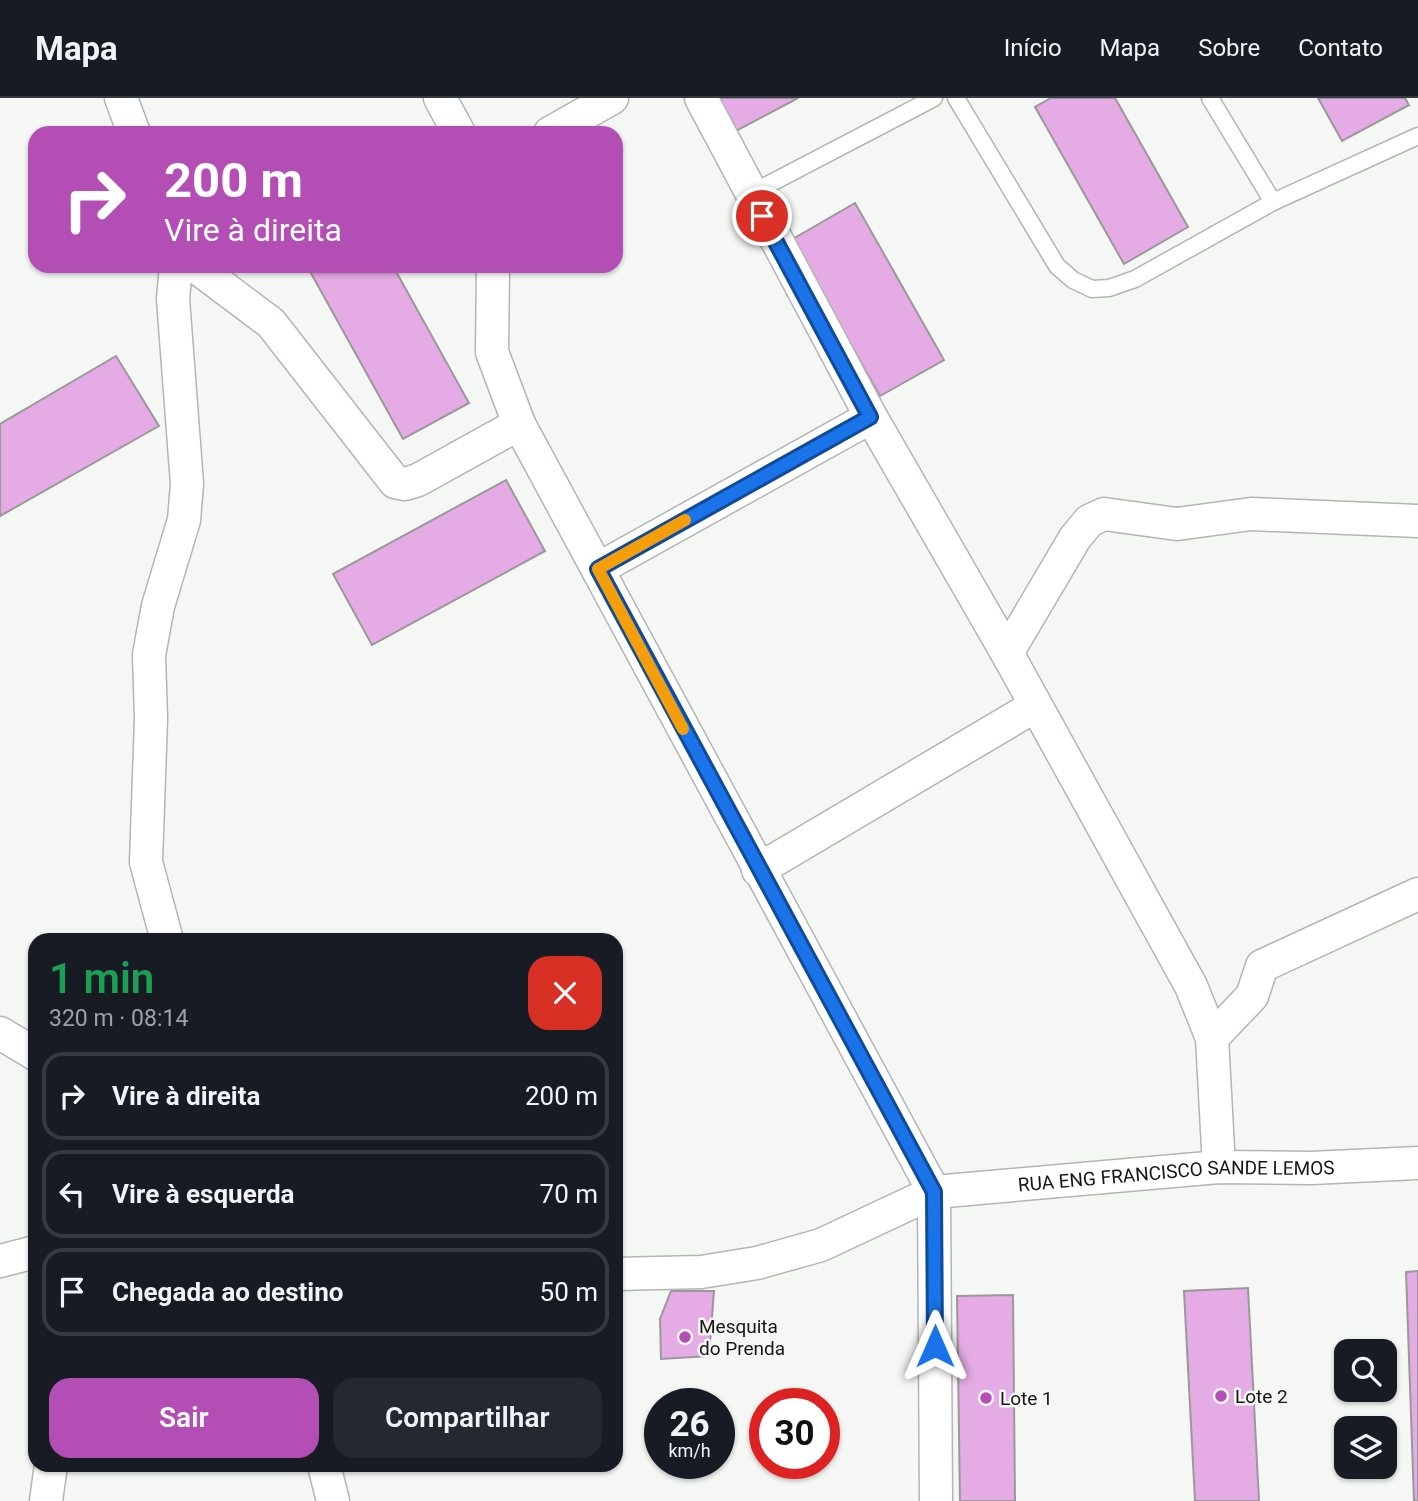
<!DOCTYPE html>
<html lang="pt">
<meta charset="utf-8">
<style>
:root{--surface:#171b24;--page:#242831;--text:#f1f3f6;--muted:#9ea1a6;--line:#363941;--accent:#b34eb4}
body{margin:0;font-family:Roboto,sans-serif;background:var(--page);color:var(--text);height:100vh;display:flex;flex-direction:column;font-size:26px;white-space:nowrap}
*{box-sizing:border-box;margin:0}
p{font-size:23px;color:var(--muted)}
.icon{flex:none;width:38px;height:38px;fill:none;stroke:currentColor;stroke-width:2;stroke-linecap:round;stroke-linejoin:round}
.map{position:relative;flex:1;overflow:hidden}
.sheet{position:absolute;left:28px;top:835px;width:595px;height:539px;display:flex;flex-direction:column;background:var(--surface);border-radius:21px;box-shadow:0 2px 5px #0004}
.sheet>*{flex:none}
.guide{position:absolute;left:28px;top:28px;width:595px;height:147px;border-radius:21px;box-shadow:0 2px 5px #0004;background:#b34eb4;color:#fff;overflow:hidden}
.buttons{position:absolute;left:1334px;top:1241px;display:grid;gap:14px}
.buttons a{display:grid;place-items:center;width:63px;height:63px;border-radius:14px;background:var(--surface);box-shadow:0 2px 5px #0004;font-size:35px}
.speed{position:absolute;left:644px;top:1290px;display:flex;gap:14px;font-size:35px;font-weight:700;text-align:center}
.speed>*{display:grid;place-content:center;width:91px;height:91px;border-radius:50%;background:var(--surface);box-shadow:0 2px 5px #0004;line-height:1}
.speed small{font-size:18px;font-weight:400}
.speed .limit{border:10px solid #d22;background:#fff;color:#111}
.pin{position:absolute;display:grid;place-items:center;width:60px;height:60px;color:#fff;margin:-30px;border:4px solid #fff;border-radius:50%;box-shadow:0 2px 7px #0007}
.me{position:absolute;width:77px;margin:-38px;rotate:0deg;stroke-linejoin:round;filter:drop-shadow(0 0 5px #0008)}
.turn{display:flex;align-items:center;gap:24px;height:147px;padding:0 21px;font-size:32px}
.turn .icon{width:91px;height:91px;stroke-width:2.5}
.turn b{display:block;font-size:49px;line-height:60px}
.round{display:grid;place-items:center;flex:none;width:74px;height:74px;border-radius:21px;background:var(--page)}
.headline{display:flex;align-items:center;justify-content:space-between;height:119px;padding:0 21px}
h1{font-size:42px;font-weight:600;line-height:52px;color:#1e9e55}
.button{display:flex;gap:14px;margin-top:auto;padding:14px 21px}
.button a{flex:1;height:80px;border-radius:21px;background:var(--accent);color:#fff;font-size:28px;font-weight:600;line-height:80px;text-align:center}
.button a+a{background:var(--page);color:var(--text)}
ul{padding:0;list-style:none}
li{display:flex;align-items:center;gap:21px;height:88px;margin:0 14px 10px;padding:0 7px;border:4px solid var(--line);border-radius:21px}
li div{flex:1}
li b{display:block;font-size:26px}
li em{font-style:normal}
header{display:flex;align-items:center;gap:42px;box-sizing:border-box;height:98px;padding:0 35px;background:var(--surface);border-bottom:2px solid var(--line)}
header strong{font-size:33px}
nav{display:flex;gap:38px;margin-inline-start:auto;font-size:24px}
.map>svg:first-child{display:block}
.building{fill:#e5abe4;stroke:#9a989a;stroke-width:2}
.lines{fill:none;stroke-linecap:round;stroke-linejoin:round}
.service-casing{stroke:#b3b5b3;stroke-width:19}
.minor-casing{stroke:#b3b5b3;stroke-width:35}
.service{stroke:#fff;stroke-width:16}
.minor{stroke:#fff;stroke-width:32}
.route-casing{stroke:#114b97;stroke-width:18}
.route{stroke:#1a73e8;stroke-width:12}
.slow{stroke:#f59e0b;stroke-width:12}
.poi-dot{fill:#b34eb4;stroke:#f5f7f4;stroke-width:2.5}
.labels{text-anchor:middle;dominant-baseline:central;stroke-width:5;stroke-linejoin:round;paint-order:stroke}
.street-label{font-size:19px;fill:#151615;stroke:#f5f7f4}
.poi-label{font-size:19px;fill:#151615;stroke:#f5f7f4;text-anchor:start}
</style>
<header>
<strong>Mapa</strong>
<nav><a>Início</a><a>Mapa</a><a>Sobre</a><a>Contato</a></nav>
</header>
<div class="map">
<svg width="1418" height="1403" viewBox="0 0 1418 1403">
<rect width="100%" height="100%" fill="#f5f7f4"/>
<g class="building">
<path d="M713,0h85l-64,34z"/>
<path d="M1051,0h64l73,129 -64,37 -89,-157z"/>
<path d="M1318,0h87l4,7 -67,36z"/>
<path d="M855,105l89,157 -64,36 -89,-156z"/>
<path d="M307,168h86l76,137 -66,36z"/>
<path d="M116,258l43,70 -159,90v-92z"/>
<path d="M506,382l39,71 -173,94 -39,-71z"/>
<path d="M1418,1173v230h-4l-8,-229z"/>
<path d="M1248,1190l11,213h-64l-11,-210z"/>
<path d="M671,1193h43l-5,65 -48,3 -1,-40z"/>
<path d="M1013,1197l2,206h-55l-3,-205z"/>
</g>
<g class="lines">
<defs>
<g id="service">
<path d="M956,0l101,168 16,14 19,9 17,-1 26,-9 138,-77 145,-66"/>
<path d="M1210,0l63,104"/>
<path d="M750,96l184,-96"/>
</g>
<g id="minor">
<path d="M121,0l13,35"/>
<path d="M440,0l19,35"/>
<path d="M701,0l170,319 136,236 184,333 21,52 7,129"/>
<path d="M550,35l62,-35"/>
<path d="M195,168l76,57 124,159 10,2 13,-4 101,-56"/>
<path d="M493,168l-1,86 27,72 415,768 2,309"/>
<path d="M598,471l273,-152"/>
<path d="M1007,555l68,-115 14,-17 15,-7 73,10 74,-10 167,7"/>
<path d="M758,772l277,-164"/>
<path d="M167,842l-21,-78 5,-143 -2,-64 9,-49 26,-86 3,-36 -14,-185 3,-33"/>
<path d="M0,935l35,21"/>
<path d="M1212,940l40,-42 10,-30 156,-72"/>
<path d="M0,1163l35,-9"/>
<path id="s1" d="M616,1176l85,-2 56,-9 64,-18 113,-53 285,-25 92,1 107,-5"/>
<path d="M324,1367l9,36"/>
<path d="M46,1403l5,-36"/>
</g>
</defs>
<use href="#service" class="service-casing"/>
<use href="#minor" class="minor-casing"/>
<use href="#service" class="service"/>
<use href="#minor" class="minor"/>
</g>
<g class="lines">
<defs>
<path id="route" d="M762,118l108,201 -272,152 336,623 1,154"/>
</defs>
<use href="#route" class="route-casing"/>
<use href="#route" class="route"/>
<path class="slow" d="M683,631l-85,-160 87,-49"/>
</g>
<g class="poi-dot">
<circle cx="685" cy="1239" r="7"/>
<circle cx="1221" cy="1298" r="7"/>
<circle cx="986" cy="1300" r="7"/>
</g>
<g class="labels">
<g class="street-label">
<text stroke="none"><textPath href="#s1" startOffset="576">RUA ENG FRANCISCO SANDE LEMOS</textPath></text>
</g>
<g class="poi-label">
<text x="699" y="1228">Mesquita<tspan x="699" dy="22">do Prenda</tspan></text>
<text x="1235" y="1298">Lote 2</text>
<text x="1000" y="1300">Lote 1</text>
</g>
</g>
</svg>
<div class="buttons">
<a><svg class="icon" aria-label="search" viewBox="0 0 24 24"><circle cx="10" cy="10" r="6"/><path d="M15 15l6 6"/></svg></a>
<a><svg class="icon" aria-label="layers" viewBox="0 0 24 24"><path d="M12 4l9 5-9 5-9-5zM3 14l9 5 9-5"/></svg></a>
</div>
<div class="speed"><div>26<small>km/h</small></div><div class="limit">30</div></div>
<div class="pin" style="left:762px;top:118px;background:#d93025"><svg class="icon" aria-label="arrive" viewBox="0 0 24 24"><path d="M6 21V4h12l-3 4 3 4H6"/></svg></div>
<svg class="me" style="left:935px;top:1248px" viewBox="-20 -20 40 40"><path d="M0-17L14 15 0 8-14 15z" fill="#1a73e8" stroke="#fff" stroke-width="4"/></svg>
<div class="guide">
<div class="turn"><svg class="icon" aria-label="right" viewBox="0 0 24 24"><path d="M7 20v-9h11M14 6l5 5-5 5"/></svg><div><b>200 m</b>Vire à direita</div></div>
</div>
<section class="sheet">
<div class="headline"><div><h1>1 min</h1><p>320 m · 08:14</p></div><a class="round" style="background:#d93025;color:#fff"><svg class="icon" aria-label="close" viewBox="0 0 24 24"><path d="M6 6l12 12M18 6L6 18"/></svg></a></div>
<ul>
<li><svg class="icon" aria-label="right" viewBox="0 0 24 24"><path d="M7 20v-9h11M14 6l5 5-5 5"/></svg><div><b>Vire à direita</b></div><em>200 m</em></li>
<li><svg class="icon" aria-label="left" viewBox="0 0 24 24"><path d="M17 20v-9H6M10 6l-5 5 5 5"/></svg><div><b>Vire à esquerda</b></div><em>70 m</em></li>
<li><svg class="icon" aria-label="arrive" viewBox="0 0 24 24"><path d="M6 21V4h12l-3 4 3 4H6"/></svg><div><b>Chegada ao destino</b></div><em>50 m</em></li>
</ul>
<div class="button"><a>Sair</a><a>Compartilhar</a></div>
</section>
</div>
